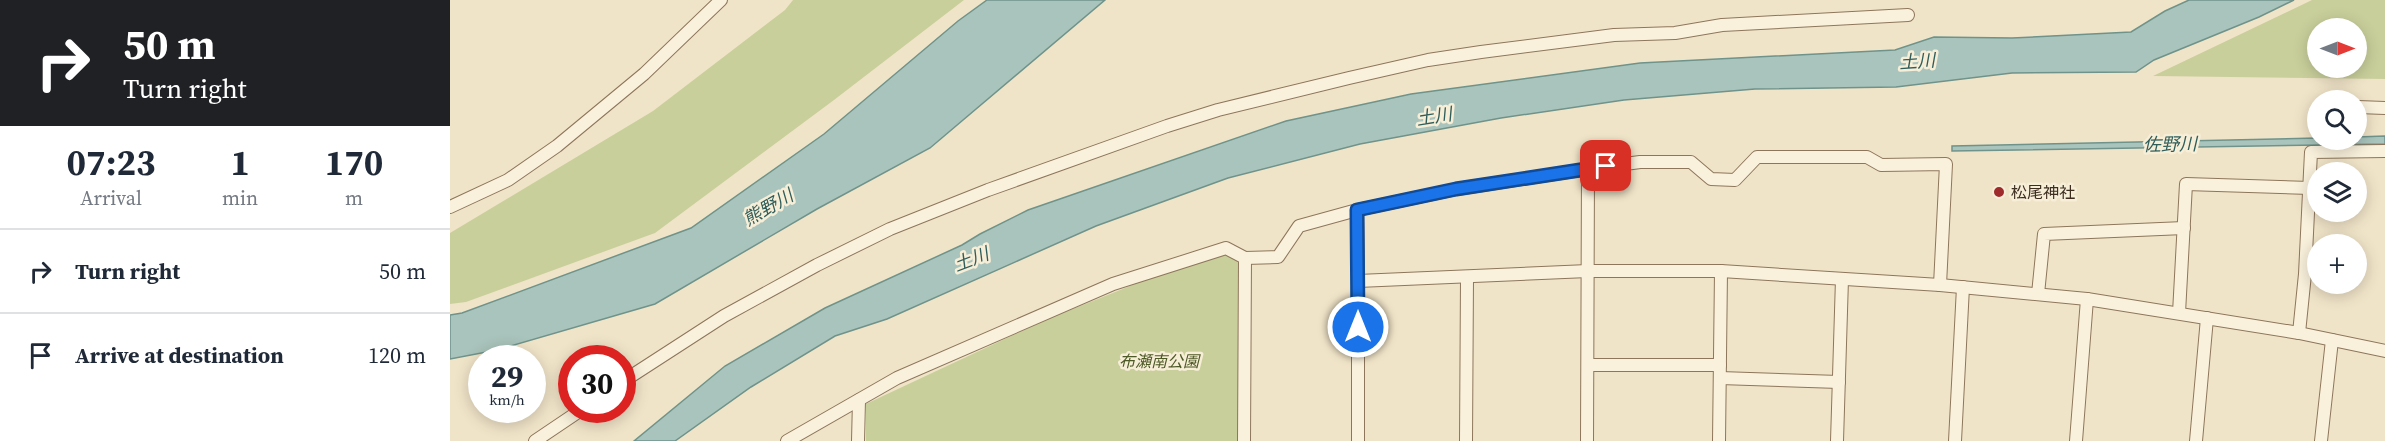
<!DOCTYPE html>
<meta charset="utf-8">
<style>
:root{--surface:#fff;--page:#f2f2f3;--text:#1f2937;--muted:#747a83;--line:#e0e1e3}
body{margin:0;font-family:"Source Serif 4","Noto Sans JP",serif;background:var(--page);color:var(--text);height:100vh;display:flex;flex-direction:column;font-size:22px;white-space:nowrap}
*{box-sizing:border-box;margin:0}
p{font-size:20px;color:var(--muted)}
.icon{flex:none;width:33px;height:33px;fill:none;stroke:currentColor;stroke-width:2;stroke-linecap:round;stroke-linejoin:round}
.map{position:relative;flex:1;overflow:hidden}
.details{display:flex;flex-direction:column;background:var(--surface);width:450px}
.details>*{flex:none}
.hud{background:#202124;color:#fff;overflow:hidden}
.needle{width:39px;rotate:90deg}
.controls{position:absolute;left:1857px;top:18px;display:grid;gap:12px}
.controls a{display:grid;place-items:center;width:60px;height:60px;border-radius:50%;background:var(--surface);box-shadow:0 3px 15px #0003;font-size:30px}
.speed{position:absolute;left:18px;top:345px;display:flex;gap:12px;font-size:30px;font-weight:700;text-align:center}
.speed>*{display:grid;place-content:center;width:78px;height:78px;border-radius:50%;background:var(--surface);box-shadow:0 3px 15px #0003;line-height:1}
.speed small{font-size:15px;font-weight:400}
.speed .limit{border:9px solid #d22;background:#fff;color:#111}
.pin{position:absolute;display:grid;place-items:center;width:51px;height:51px;color:#fff;margin:-26px;border-radius:12px;box-shadow:0 3px 9px #0006}
.me{position:absolute;width:66px;margin:-33px;rotate:0deg;stroke-linejoin:round;filter:drop-shadow(0 0 4px #0008)}
.turn{display:flex;align-items:center;gap:21px;height:126px;padding:0 24px;font-size:27px}
.turn .icon{width:78px;height:78px;stroke-width:2.5}
.turn b{display:block;font-size:42px;line-height:51px}
.eta{display:flex;justify-content:space-evenly;align-items:center;height:102px;text-align:center}
.eta b{font-size:36px;font-weight:700;line-height:42px}
ul{padding:0;list-style:none}
li{display:flex;align-items:center;gap:18px;height:84px;padding:0 24px;border-top:2px solid var(--line)}
li div{flex:1}
li b{display:block;font-size:22px}
li em{font-style:normal}
main{display:flex;flex:1;min-height:0}
.map>svg:first-child{display:block}
.green{fill:#c9cf9b;fill-rule:evenodd}
.water{fill:#a9c4bc;stroke:#6f938a;stroke-width:1.5}
.lines{fill:none;stroke-linecap:round;stroke-linejoin:round}
.minor-casing{stroke:#8d765c;stroke-width:14}
.minor{stroke:#faf1dc;stroke-width:12}
.route-casing{stroke:#114b97;stroke-width:15}
.route{stroke:#1a73e8;stroke-width:10}
.poi-dot{fill:#9e2a2b;stroke:#f7eed8;stroke-width:2}
.labels{text-anchor:middle;dominant-baseline:central;stroke-width:5;stroke-linejoin:round;paint-order:stroke}
.poi-label{font-size:16px;fill:#3d2e20;stroke:#f7eed8;text-anchor:start}
.park-label{font-size:16px;font-style:italic;fill:#4d5a26;stroke:#f7eed8}
.water-label{font-size:18px;font-style:italic;fill:#2f5d5a;stroke:#f7eed8}
</style>
<main>
<section class="details">
<div class="hud">
<div class="turn"><svg class="icon" aria-label="right" viewBox="0 0 24 24"><path d="M7 20v-9h11M14 6l5 5-5 5"/></svg><div><b>50 m</b>Turn right</div></div>
</div>
<div class="eta">
<div><b>07:23</b><p>Arrival</p></div>
<div><b>1</b><p>min</p></div>
<div><b>170</b><p>m</p></div>
</div>
<ul>
<li><svg class="icon" aria-label="right" viewBox="0 0 24 24"><path d="M7 20v-9h11M14 6l5 5-5 5"/></svg><div><b>Turn right</b></div><em>50 m</em></li>
<li><svg class="icon" aria-label="arrive" viewBox="0 0 24 24"><path d="M6 21V4h12l-3 4 3 4H6"/></svg><div><b>Arrive at destination</b></div><em>120 m</em></li>
</ul>
</section>
<div class="map">
<svg width="1935" height="441" viewBox="0 0 1935 441">
<rect width="100%" height="100%" fill="#f0e4c8"/>
<g class="green">
<path d="M343,0h171l-130,100 -179,133 -189,69 -16,2v-71l203,-122 132,-101z"/>
<path d="M1862,0h73v79l-232,-3zM1906,28v40h-38v-40z"/>
<path d="M775,253l10,6 5,6 -2,176h-372v-37l2,-1 175,-82 102,-41z"/>
</g>
<g class="water">
<path d="M537,0h118l-175,148 -113,61 -162,95 -158,46 -47,9v-44l12,-2 229,-85 133,-94 134,-113z"/>
<path d="M1739,0h105l-35,17 -105,43 -18,12 -124,1 -116,14 -141,2 -131,11 -123,18 -141,26 -132,34 -132,48 -209,93 -52,17 -84,51 -76,54h-41l91,-75 100,-58 137,-63 18,-11 48,-24 258,-89 125,-27 229,-31 255,-13 39,-13 78,1 119,-6 34,-21z"/>
<path d="M1935,136v8l-433,7v-5l365,-8 1,2h38l1,-3z"/>
</g>
<g class="lines">
<defs>
<g id="minor">
<path d="M1908,107l27,1"/>
<path d="M0,207l58,-27 49,-34 87,-72 77,-74"/>
<path d="M907,210l1,71 230,-10h133l219,14 147,14 212,34 86,18"/>
<path d="M1588,294l6,-60 140,-6"/>
<path d="M1729,313l7,-129 124,4"/>
<path d="M1849,333l6,-59 6,-122 74,-1"/>
<path d="M1138,365h132"/>
<path d="M1270,378l119,4"/>
<path d="M172,382l102,-66 93,-51 73,-36 98,-39 179,-64 51,-16 131,-32 79,-18 53,-8 133,-17 61,-2 47,-8 186,-10"/>
<path d="M85,441l46,-31"/>
<path d="M337,441l110,-63 216,-94 113,-36 19,10 33,-1 21,-31 58,-16 100,-21 131,-20 52,-7h51l20,17 24,1 22,-23h110l14,8 65,-1 -6,121"/>
<path d="M408,441l1,-41"/>
<path d="M794,441l1,-183"/>
<path d="M908,441v-160"/>
<path d="M1016,441l1,-163"/>
<path d="M1137,441l1,-272"/>
<path d="M1269,441l2,-170"/>
<path d="M1387,441l5,-162"/>
<path d="M1505,441l8,-154"/>
<path d="M1626,441l11,-142"/>
<path d="M1746,441l11,-123"/>
<path d="M1871,441l11,-101"/>
</g>
</defs>
<use href="#minor" class="minor-casing"/>
<use href="#minor" class="minor"/>
</g>
<g class="lines">
<defs>
<path id="route" d="M908,327l-1,-117 99,-21 150,-23"/>
</defs>
<use href="#route" class="route-casing"/>
<use href="#route" class="route"/>
</g>
<circle class="poi-dot" cx="1549" cy="192" r="6"/>
<g class="labels">
<g class="poi-label">
<text x="1561" y="192">松尾神社</text>
</g>
<g class="park-label">
<text x="709" y="361">布瀬南公園</text>
</g>
<g class="water-label">
<text transform="translate(1467 61) rotate(-4)">土川</text>
<text transform="translate(984 116) rotate(-9)">土川</text>
<text transform="translate(1720 144) rotate(-1)">佐野川</text>
<text transform="translate(318 207) rotate(-30)">熊野川</text>
<text transform="translate(521 259) rotate(-21)">土川</text>
</g>
</g>
</svg>
<div class="controls">
<a><svg class="needle" viewBox="-14 -14 28 28"><path d="M0-13l5 13h-10z" fill="#e53935"/><path d="M0 13l5-13h-10z" fill="#747a83"/></svg></a>
<a><svg class="icon" aria-label="search" viewBox="0 0 24 24"><circle cx="10" cy="10" r="6"/><path d="M15 15l6 6"/></svg></a>
<a><svg class="icon" aria-label="layers" viewBox="0 0 24 24"><path d="M12 4l9 5-9 5-9-5zM3 14l9 5 9-5"/></svg></a>
<a>+</a>
</div>
<div class="speed"><div>29<small>km/h</small></div><div class="limit">30</div></div>
<div class="pin" style="left:1156px;top:166px;background:#d93025"><svg class="icon" aria-label="arrive" viewBox="0 0 24 24"><path d="M6 21V4h12l-3 4 3 4H6"/></svg></div>
<svg class="me" style="left:908px;top:327px" viewBox="-20 -20 40 40"><circle r="17" fill="#1a73e8" stroke="#fff" stroke-width="3"/><path d="M0-11L8 9 0 5-8 9z" fill="#fff"/></svg>
</div>
</main>
